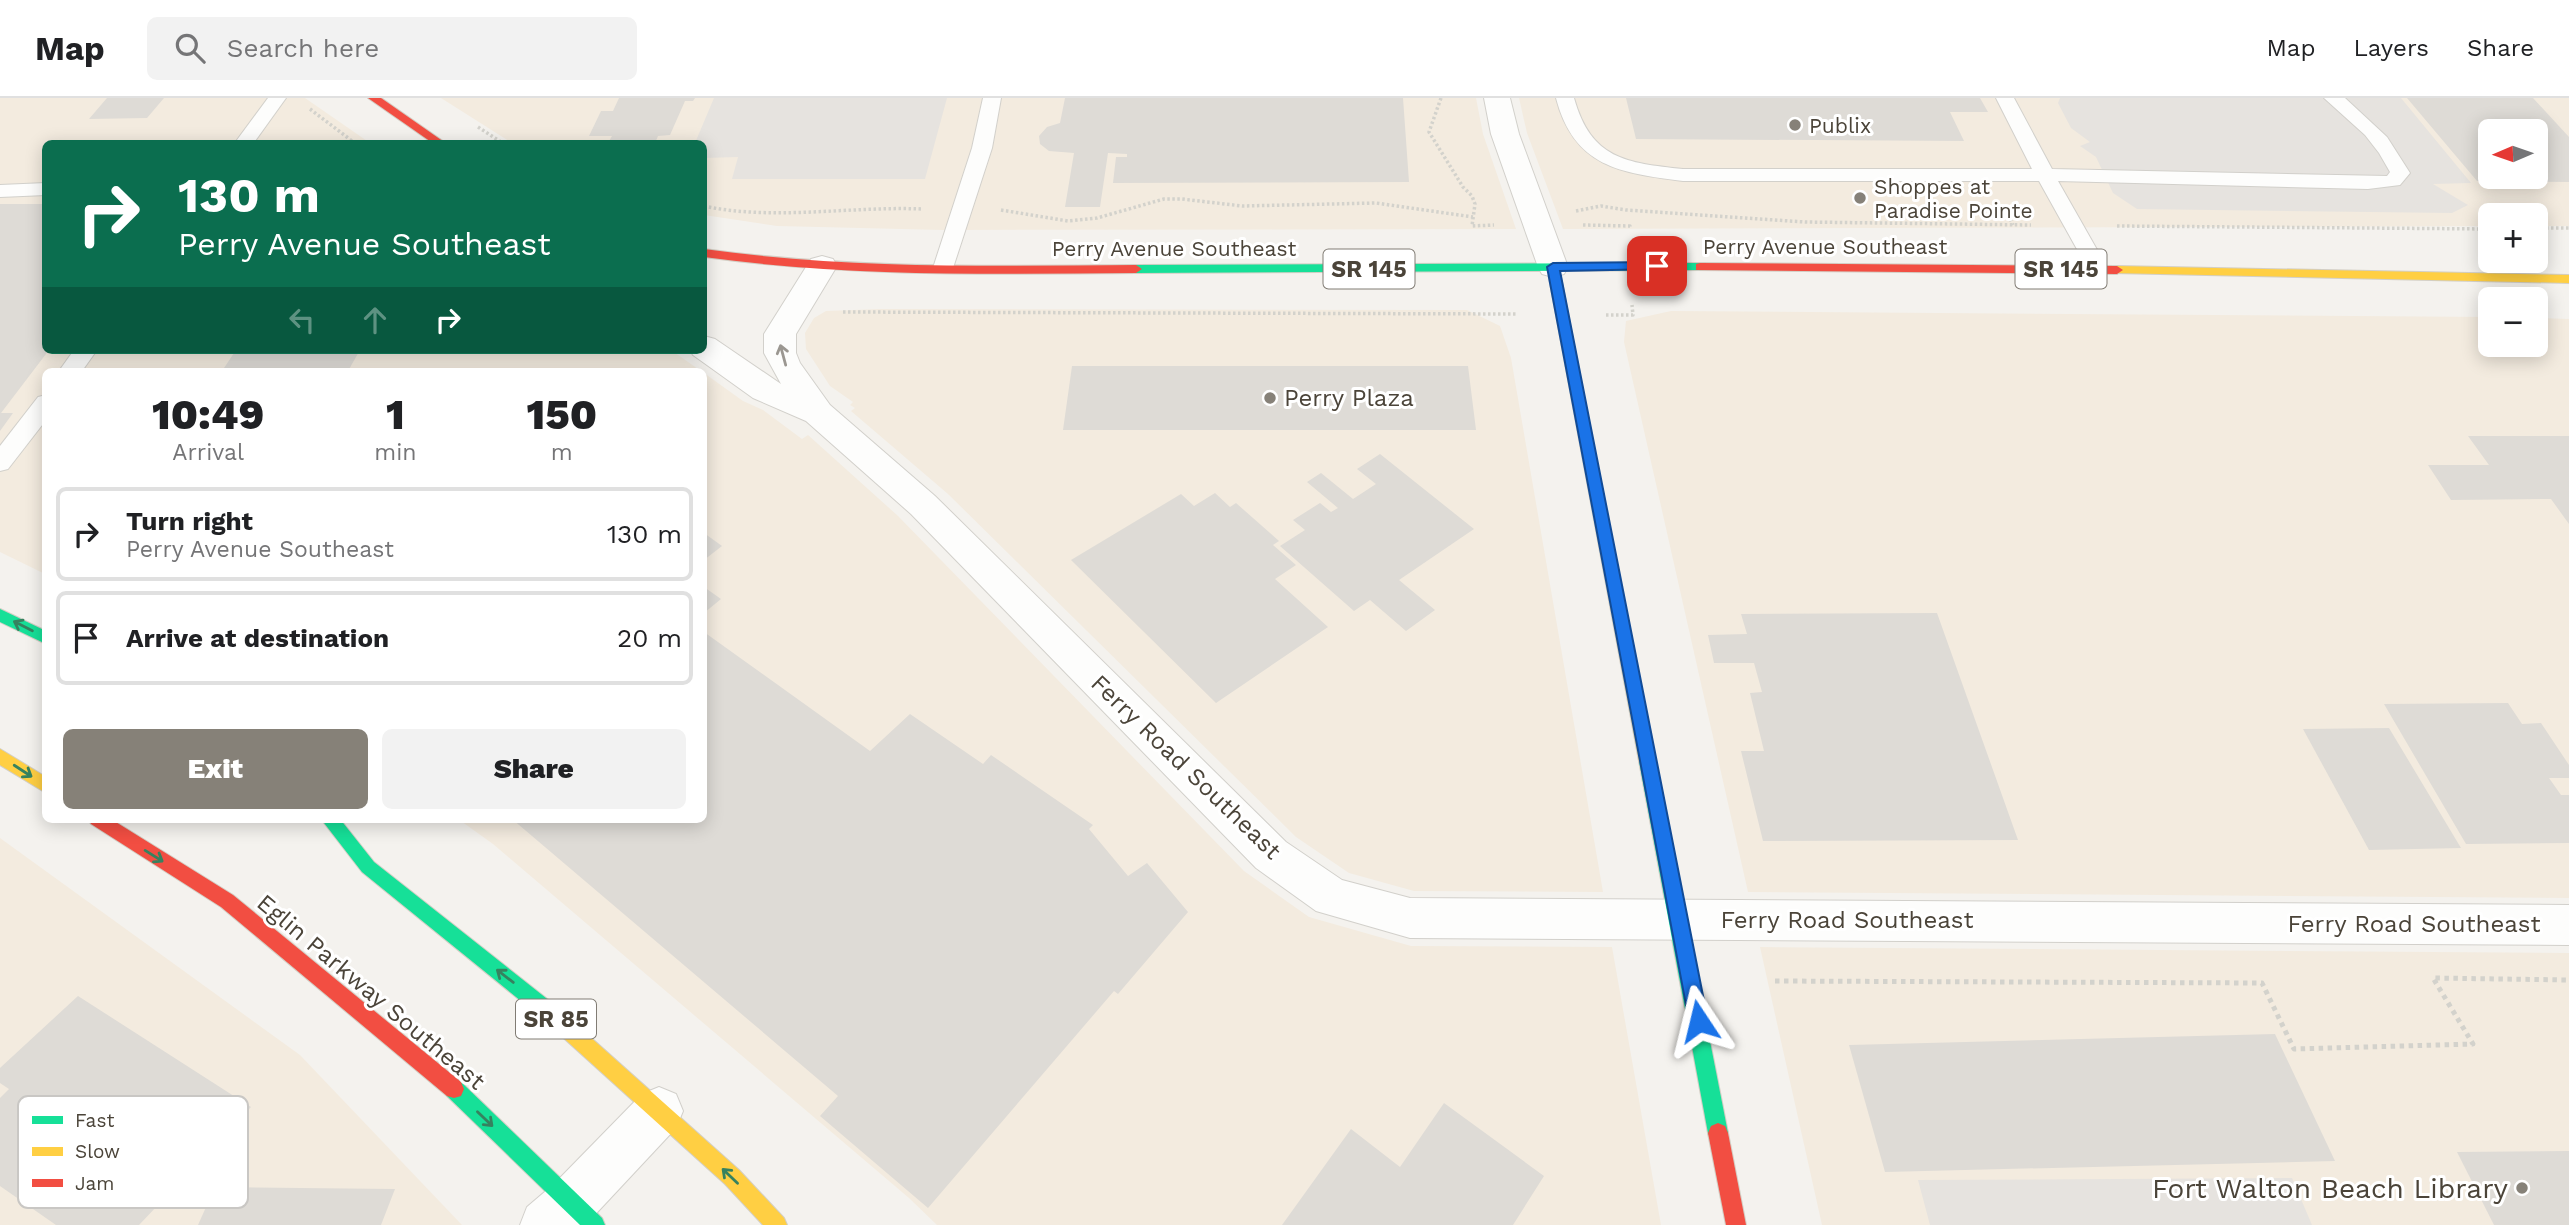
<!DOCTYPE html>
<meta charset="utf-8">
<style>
:root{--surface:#fff;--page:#f2f2f2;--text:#202124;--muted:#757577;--line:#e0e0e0;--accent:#868178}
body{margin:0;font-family:"Work Sans",sans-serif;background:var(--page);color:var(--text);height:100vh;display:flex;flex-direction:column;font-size:26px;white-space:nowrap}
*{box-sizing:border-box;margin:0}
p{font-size:23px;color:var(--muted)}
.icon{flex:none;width:38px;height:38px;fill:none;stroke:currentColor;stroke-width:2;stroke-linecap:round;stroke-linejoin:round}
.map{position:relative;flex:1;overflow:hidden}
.drawer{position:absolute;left:42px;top:270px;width:665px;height:455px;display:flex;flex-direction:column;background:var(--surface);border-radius:10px;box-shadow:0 4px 18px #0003}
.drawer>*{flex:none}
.guide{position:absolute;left:42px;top:42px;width:665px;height:214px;border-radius:10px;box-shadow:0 4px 18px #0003;background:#0b6e4f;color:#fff;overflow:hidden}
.needle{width:46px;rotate:268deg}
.tools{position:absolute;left:2478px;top:21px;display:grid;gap:14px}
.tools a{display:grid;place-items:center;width:70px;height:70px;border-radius:10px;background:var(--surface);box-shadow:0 4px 18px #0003;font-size:35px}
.pin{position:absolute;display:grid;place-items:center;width:60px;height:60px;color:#fff;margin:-30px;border-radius:14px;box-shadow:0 4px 10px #0006}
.me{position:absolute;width:77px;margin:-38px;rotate:350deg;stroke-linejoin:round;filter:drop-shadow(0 0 5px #0008)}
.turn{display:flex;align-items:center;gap:24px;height:147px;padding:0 21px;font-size:32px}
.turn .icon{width:91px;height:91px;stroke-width:2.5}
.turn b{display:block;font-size:49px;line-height:60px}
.lanes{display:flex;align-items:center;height:66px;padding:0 21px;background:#0003;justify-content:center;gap:35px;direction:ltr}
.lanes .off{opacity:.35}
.eta{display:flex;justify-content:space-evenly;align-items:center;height:119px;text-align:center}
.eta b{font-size:42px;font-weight:800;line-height:49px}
.primary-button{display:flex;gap:14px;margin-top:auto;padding:14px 21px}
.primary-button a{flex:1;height:80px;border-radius:10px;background:var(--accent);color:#fff;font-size:28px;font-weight:800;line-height:80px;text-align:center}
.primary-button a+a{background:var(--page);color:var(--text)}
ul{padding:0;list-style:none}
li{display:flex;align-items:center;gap:21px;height:94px;margin:0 14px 10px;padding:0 7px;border:4px solid var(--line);border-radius:10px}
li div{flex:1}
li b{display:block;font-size:26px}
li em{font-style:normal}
header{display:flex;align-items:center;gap:42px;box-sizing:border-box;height:98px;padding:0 35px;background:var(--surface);border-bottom:2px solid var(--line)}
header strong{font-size:33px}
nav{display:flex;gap:38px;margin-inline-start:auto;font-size:24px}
.search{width:490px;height:63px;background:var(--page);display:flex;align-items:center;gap:18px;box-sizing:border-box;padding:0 24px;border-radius:10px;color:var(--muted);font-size:26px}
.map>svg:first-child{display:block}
.commercial{fill:#f3ebdf;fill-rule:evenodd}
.parking{fill:#e6e3df}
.building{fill:#dedbd6;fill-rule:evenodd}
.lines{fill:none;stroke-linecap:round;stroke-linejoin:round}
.lane-casing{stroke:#d2d0cb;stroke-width:2}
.street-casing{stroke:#d2d0cb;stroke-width:2}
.fast-casing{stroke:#d3cfc5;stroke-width:2}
.slow-casing{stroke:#d3cfc5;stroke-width:2}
.jam-casing{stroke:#d3cfc5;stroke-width:2}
.path-far1{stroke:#d3d2cc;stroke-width:3.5;stroke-dasharray:2.5 2.5;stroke-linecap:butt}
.path{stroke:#d3d2cc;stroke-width:5;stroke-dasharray:4.5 4.5;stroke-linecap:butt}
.lane{fill:#fdfdfc;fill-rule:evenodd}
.street{fill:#fdfdfc;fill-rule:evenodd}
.fast{fill:#16e098;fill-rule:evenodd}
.slow{fill:#ffcf43;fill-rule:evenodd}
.jam{fill:#f24e42;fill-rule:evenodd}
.oneway{stroke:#9b9791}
.oneway2{stroke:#36825f}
.route{fill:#1a73e8;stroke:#114b97;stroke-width:2}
.poi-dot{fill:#868178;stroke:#fff;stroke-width:2.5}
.labels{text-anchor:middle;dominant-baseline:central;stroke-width:6;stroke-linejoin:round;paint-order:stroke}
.far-poi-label{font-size:21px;fill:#4b4439;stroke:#fff;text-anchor:start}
.far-street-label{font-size:21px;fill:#4b4439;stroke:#fff}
.shield{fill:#fff;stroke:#817c74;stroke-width:2}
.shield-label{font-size:23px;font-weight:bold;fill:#4b4439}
.poi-label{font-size:24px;fill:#4b4439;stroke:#fff;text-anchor:start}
.street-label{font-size:24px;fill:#4b4439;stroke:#fff}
.near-poi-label{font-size:28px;fill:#4b4439;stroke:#fff;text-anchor:end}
.key{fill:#fff;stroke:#c9c7c4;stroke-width:2}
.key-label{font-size:19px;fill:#4b4439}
</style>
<header>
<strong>Map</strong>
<div class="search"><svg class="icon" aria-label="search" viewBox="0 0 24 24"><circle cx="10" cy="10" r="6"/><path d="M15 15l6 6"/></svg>Search here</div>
<nav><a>Map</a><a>Layers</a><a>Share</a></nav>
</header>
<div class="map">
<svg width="2569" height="1127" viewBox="0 0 2569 1127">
<rect width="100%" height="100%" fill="#f4f2ee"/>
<g class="commercial">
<path d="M0,0h305l65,45 -324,1v206h625l30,21h-655l-1,203 -45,-22z"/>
<path d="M441,0h1035l7,36 33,95 -573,1 -166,-4 -73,-11v-71l-192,-1z"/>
<path d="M1519,0h1050v128h-33v-11h-46v11l-927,3 -36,-96zM2490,33h46v46h-46z"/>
<path d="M881,211l586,1 33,16 11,32 92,534 -189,-1 -65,-18 -53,-36 -348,-343 -97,-83 4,-3 -5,-3 3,-3 -23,-16 -24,-37 -1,-16 9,-15 12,-7z"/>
<path d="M1671,213l819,6v28h46v-27l33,1v579l-821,-6 -124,-550 2,-21z"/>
<path d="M704,275l39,28 20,9 39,29 6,-4 90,81 346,355 65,46 102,29 201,1 49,278h-724l-28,-27 -416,-354 -35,-25h246z"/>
<path d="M0,740l300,217 162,170h-462z"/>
<path d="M1760,849l809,6v272h-747z"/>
</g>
<g class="parking">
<path d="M714,0h233l-22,81h-193l6,-22 -34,1v-14l-9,-1z"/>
<path d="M2060,0h341l70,85 -38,1 35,21 -16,8 -315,-4 -24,-16 -17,-36 -16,-11 10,-4 -19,-14 -13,-25z"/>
<path d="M2292,1080l20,47h-382l-12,-45z"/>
</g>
<g class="building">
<path d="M107,0h57l-17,20 -58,1z"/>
<path d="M619,0h76l-2,3h-8l-15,34 -12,1 -3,7h-47l4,-7h-23l12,-25h12z"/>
<path d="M1065,0h338l6,84 -296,1 3,-26h11v-3l-19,-1 -8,54h-35l9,-54 -25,-2 -9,-7 -1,-8 8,-9 13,-4z"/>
<path d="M1626,0h354l8,14h-38l14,29 -328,-2z"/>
<path d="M2407,0h126l36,39v45l-92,-1zM2490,33h46v46h-46z"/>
<path d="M0,106h46v146h3l-48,63h12l-13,18z"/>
<path d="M236,252h124l-12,21h-126z"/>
<path d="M1072,268h396l8,64h-413z"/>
<path d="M2468,338h101v88l-18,-25 -100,1 -23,-35h61z"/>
<path d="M1380,356l94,75 -75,51 36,30 -29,21 -36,-31 -16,11 -74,-65 25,-16 -12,-10 27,-17 11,9 7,-4 -31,-26 14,-9 32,26 23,-15 -19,-15z"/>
<path d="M1215,395l15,14 6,-4 43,38 -6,4 23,20 -21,14 53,48 -112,76 -145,-143 110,-66 13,12z"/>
<path d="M704,435l18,13 -18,14z"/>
<path d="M704,489l17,12 -17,14z"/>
<path d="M1937,515l81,227 -255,1 -22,-90h23l-14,-58 12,-1 -8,-29h-40l-6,-28 39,-1 -6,-20z"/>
<path d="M704,534l166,119 40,-37 73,50 8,-9 102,70 -4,4 39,47 19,-13 41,49 -70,82 -4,-3 -186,217 -108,-92 18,-20 -326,-277h192z"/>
<path d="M2508,605l14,21 19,-1 28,42v13h-20l12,17h8v48l-103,1 -82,-140z"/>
<path d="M2389,630l72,120 -92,2 -66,-121z"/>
<path d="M78,898l173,111 -112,118h-83l-56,-39v-88l9,-9 -9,-6v-15z"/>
<path d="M2275,936l60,127 -450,11 -36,-127z"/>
<path d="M1444,1005l100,73 -31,49h-231l69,-96 49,38z"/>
<path d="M2569,1053v74h-75l-37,-73z"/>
<path d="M215,1089l180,2 -14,36h-183z"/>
</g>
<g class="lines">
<defs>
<g id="lane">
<path d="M268,0h18l-33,46h-19z"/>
<path d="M983,0h18l-9,50 -39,120 -3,5h-14l-3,-5 39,-120z"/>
<path d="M1556,0h18c17,61 52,65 109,71h349l-36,-71h18l38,71 335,7 3,-4 -11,-19 -14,-18 -41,-37h21l42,39 23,36 -10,12 -32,4 -310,-8 50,88 -3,5h-14l-3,-5 -49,-88h-356c-63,-8 -109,-14 -127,-83z"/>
<path d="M46,85v12l-46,2v-12z"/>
<path d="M74,252h23l-15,21h-23z"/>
<path d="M46,297v25l-38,49 -8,2v-25l38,-49z"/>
</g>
<g id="street">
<path d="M1484,0h26l9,36 49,133 -4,7 -11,3 -11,-3 -4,-7 -47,-133z"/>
<path d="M822,158l11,3 4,7 -41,68v19l4,10 30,42 105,91 351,346 56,38 68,18 1159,7v40l-1159,-7 -94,-27 -60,-43 -345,-354 -105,-93 -53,-23 -60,-43 -3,-5h14v-14l11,3 66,45 -17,-31v-19l47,-75z"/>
<path d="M659,989l17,7 7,17 -7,17 -86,92 -7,5h-63l7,-18 27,-23 88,-90z"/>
</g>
<g id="fast">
<path d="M1700,165l4,1v6l-568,3 -6,-4 6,-4z"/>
<path d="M0,511l46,22v13l-46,-22z"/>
<path d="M1647,656l6,2 2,5 73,372 -3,7 -7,3 -7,-3 -3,-7 -69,-372 2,-5z"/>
<path d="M321,721h19l34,43 177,140 2,6 -2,6 -7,3 -7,-3 -175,-142z"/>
<path d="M454,982l7,2 141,136 3,7h-25l-133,-129 -3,-7 3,-7z"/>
</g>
<g id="slow">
<path d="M1553,165l6,4 96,494 -2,5 -6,2 -6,-2 -2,-5 -92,-494z"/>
<path d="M2117,168l452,9v8l-456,-10v-6z"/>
<path d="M0,651l46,28v16l-46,-28z"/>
<path d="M544,901l7,3 188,168 45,48 3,7h-24l-38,-41 -188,-170 -2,-6 2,-6z"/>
</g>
<g id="jam">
<path d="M368,0h13l66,46h-13z"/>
<path d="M704,151c144,20 287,17 432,16l6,4 -6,4c-145,1 -288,4 -432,-16z"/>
<path d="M1700,165l417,3 6,4 -6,4 -421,-4v-6z"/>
<path d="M88,721h23l122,76 228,187 3,7 -3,7 -7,2 -7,-2 -226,-189 -130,-83z"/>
<path d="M1718,1025l7,3 3,7 18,92h-20l-18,-92 3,-7z"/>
</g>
</defs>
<use href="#lane" class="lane-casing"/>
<use href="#street" class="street-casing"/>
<use href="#fast" class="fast-casing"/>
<use href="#slow" class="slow-casing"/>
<use href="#jam" class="jam-casing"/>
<g class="path-far1">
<path d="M1441,0l-12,34 34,55 9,9 3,8 -3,22 22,-1"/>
<path d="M310,11l46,35"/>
<path d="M478,29l26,17"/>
<path d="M704,108c68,15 147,0 218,3"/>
<path d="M1001,112l67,11 29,-3 67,-19h18l60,7 134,-3 97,14"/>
<path d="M2006,112l7,15"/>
<path d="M1576,113l25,-5 25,4 179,12 226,3"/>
<path d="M1583,127l47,1v3"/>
<path d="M2117,128l373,3"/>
<path d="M2536,130h33"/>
<path d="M843,214l674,2"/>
<path d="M1606,217h27l-1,-10"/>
</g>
<path class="path" d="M1775,883l487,2 32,66 179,-5 -40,-66 136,2"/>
<use href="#lane" class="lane"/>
<use href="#street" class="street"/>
<use href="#fast" class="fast"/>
<use href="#slow" class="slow"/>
<use href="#jam" class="jam"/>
</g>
<defs><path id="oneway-shaft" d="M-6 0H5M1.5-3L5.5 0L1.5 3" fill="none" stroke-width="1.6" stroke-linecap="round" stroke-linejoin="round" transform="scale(1.75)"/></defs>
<use class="oneway" href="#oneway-shaft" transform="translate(783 257) rotate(-105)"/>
<g class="oneway2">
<use href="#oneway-shaft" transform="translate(23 528) rotate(-153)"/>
<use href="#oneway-shaft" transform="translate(23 673) rotate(33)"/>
<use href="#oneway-shaft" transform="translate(154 758) rotate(32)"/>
<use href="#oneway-shaft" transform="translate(505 878) rotate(-142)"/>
<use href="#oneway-shaft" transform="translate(485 1021) rotate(44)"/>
<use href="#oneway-shaft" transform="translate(730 1078) rotate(-136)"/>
</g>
<path class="route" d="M1657,164l6,4 -2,3 -101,2 148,750 -3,7 -6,2 -7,-2 -3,-7 -142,-754 6,-4z"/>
<g class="poi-dot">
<circle cx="1795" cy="27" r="7"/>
<circle cx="1860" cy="100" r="7"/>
<circle cx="1270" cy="300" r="7"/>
<circle cx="2522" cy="1090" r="7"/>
</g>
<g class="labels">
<g class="far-poi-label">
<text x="1809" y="27">Publix</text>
<text x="1874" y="88">Shoppes at<tspan x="1874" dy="24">Paradise Pointe</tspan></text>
</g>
<g class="far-street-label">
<text x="1825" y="148">Perry Avenue Southeast</text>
<text x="1174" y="150">Perry Avenue Southeast</text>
</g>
<g class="shield">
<rect x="1323.5" y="151.5" width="91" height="39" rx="5"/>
<rect x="2015.5" y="151.5" width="91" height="39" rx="5"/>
<rect x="516" y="901.5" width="80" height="39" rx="5"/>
</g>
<g class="shield-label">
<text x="1369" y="171">SR 145</text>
<text x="2061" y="171">SR 145</text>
<text x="556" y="921">SR 85</text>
</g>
<g class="poi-label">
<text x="1284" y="300">Perry Plaza</text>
</g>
<g class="street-label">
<text transform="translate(1186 669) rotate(44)">Ferry Road Southeast</text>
<text x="1847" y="822">Ferry Road Southeast</text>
<text x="2414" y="826">Ferry Road Southeast</text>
<text transform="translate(371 894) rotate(40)">Eglin Parkway Southeast</text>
</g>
<g class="near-poi-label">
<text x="2508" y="1090">Fort Walton Beach Library</text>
</g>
</g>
<rect x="18" y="998" width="230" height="112" rx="10" class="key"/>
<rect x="32" y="1018" width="31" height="8" fill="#16e098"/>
<rect x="32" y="1049" width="31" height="9" fill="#ffcf43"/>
<rect x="32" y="1081" width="31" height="8" fill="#f24e42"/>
<g class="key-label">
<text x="75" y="1029">Fast</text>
<text x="75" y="1060">Slow</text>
<text x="75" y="1092">Jam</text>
</g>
</svg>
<div class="tools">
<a><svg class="needle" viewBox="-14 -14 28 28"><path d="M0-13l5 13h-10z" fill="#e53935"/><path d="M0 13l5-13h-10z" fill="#757577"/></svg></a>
<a>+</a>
<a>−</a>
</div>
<div class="pin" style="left:1657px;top:168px;background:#d93025"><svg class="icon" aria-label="arrive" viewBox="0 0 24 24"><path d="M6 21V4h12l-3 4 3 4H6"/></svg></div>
<svg class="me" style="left:1699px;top:923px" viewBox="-20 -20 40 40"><path d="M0-17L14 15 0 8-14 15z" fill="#1a73e8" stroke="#fff" stroke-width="4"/></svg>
<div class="guide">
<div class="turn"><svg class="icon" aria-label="right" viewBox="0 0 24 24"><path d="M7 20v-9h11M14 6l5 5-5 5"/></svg><div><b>130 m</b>Perry Avenue Southeast</div></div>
<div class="lanes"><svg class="icon off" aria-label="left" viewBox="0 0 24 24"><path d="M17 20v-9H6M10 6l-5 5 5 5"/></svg><svg class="icon off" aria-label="ahead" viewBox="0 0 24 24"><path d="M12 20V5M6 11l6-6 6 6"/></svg><svg class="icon" aria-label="right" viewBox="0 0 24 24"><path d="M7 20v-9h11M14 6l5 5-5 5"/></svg></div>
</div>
<section class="drawer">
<div class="eta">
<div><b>10:49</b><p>Arrival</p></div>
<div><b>1</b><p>min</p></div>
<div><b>150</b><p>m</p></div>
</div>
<ul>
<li><svg class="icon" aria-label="right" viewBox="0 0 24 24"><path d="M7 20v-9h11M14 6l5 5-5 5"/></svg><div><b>Turn right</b><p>Perry Avenue Southeast</p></div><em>130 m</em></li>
<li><svg class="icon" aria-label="arrive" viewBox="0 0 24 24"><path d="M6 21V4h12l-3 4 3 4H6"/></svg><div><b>Arrive at destination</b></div><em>20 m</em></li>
</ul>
<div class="primary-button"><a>Exit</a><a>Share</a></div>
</section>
</div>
